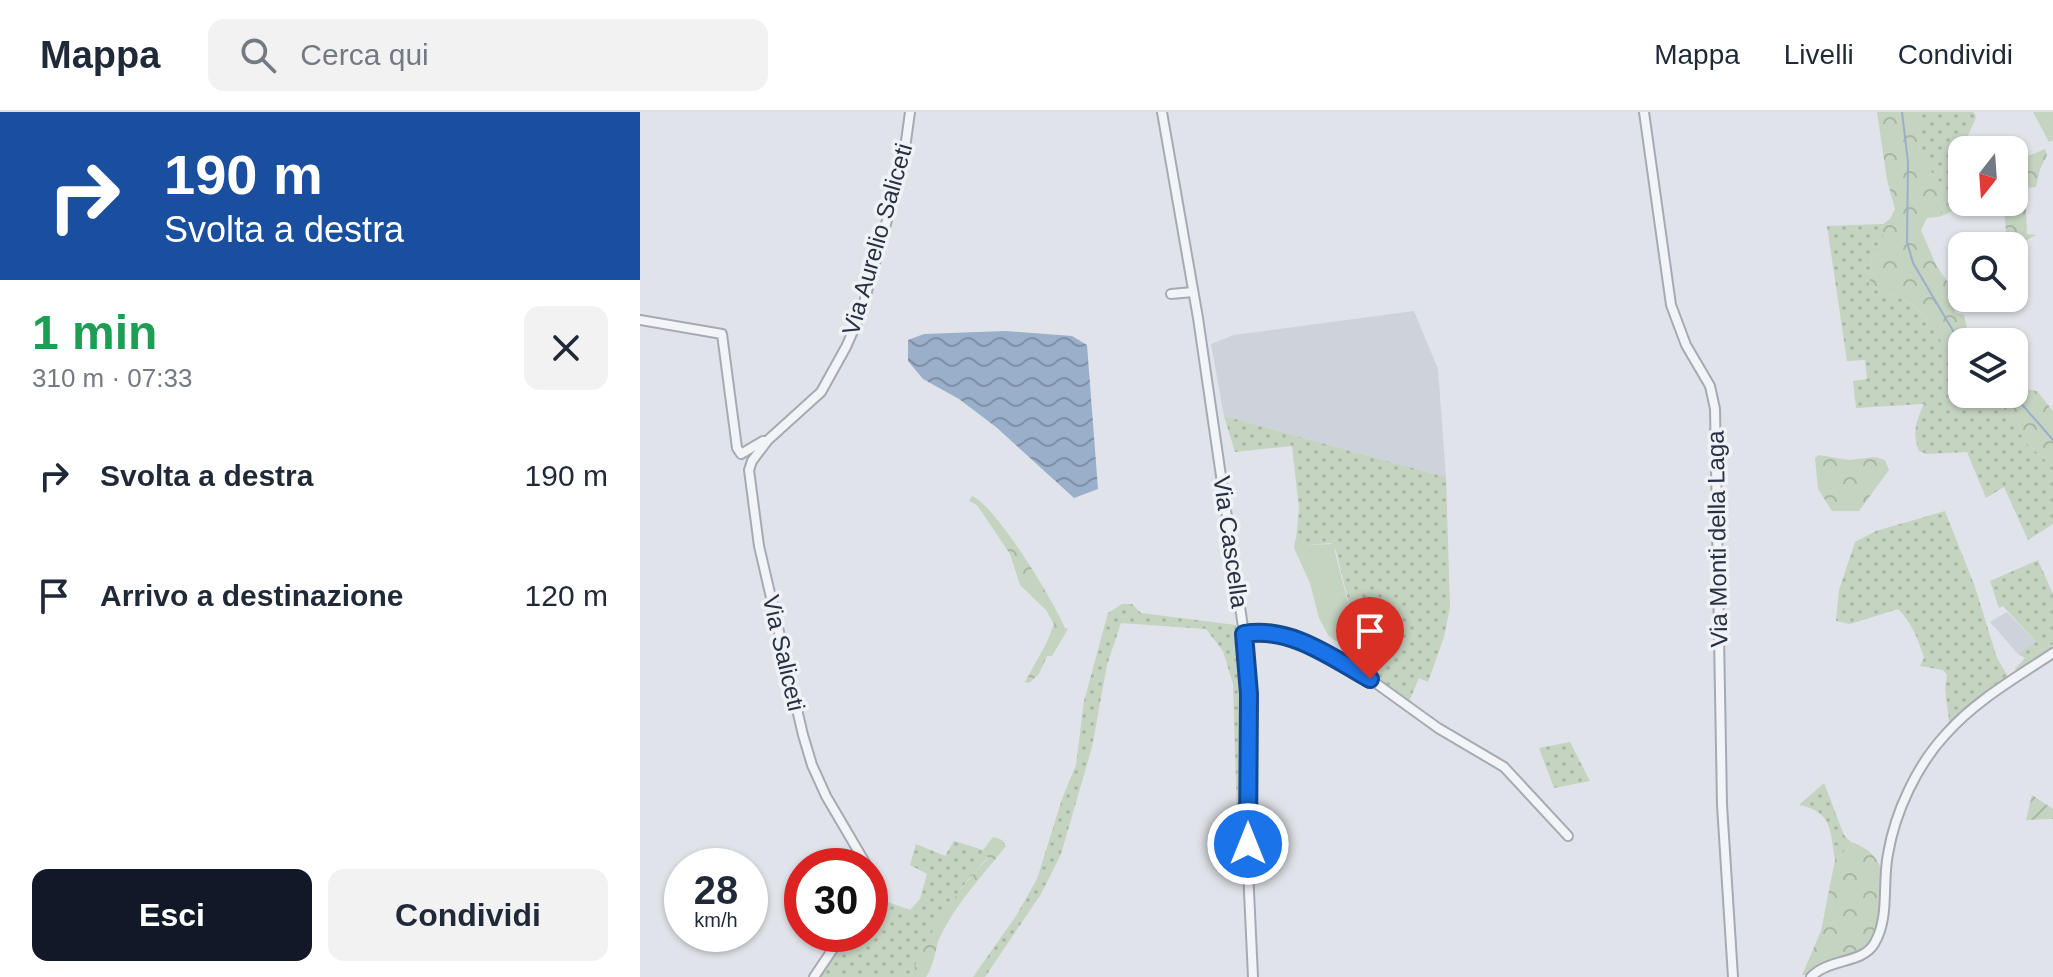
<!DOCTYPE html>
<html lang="it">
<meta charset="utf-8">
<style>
:root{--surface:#fff;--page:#f2f2f3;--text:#1f2937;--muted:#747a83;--line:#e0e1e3;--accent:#111827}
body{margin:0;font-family:Arial,sans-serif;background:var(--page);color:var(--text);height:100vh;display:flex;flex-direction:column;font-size:30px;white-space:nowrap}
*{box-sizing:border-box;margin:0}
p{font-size:26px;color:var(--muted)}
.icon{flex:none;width:44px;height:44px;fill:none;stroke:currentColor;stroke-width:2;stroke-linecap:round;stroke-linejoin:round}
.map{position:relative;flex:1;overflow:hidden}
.panel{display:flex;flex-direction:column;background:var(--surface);width:640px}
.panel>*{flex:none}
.hud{background:#1a4fa0;color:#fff;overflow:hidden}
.needle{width:52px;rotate:197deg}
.fabs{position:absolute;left:1308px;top:24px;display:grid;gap:16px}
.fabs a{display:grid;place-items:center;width:80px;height:80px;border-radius:16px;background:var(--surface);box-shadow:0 2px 6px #0004;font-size:40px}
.speed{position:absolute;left:24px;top:736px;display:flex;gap:16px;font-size:40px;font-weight:700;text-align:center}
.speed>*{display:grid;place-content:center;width:104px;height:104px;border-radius:50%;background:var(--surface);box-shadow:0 2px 6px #0004;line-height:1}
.speed small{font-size:20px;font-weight:400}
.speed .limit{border:12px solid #d22;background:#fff;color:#111}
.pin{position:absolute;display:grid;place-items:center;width:68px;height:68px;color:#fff;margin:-82px -34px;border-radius:50% 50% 50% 0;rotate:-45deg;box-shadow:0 0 8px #0007}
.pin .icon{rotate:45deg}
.me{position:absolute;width:88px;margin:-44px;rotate:0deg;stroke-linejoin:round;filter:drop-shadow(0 0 6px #0008)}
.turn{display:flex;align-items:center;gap:28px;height:168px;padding:0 32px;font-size:36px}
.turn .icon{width:104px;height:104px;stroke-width:2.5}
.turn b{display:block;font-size:56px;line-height:68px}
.round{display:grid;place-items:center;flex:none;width:84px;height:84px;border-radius:16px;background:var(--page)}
.head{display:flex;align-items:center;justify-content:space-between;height:136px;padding:0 32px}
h1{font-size:48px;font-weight:700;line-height:60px;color:#1e9e55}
.cta{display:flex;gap:16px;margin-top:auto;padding:16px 32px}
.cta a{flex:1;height:92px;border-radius:16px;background:var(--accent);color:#fff;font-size:32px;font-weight:700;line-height:92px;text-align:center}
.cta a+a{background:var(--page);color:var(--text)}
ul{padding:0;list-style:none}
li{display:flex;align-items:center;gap:24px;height:120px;padding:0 32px}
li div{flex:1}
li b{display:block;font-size:30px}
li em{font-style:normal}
header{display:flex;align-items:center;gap:48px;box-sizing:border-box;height:112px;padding:0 40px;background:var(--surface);border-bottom:2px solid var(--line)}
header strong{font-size:38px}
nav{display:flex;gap:44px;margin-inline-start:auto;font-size:28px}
.search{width:560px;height:72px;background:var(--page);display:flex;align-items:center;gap:20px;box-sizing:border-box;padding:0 28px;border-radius:16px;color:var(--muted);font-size:30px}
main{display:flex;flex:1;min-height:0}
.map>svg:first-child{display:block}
.built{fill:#ced2db}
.grass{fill:url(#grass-dots)}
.forest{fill:url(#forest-crowns)}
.garden{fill:url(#garden-furrows)}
.pitch{fill:#c5d3c1}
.water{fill:url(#water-waves)}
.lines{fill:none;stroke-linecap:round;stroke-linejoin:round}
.stream{stroke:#9aafca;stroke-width:2}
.minor-casing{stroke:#a5aab3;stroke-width:12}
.minor{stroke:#f3f4f7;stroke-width:8}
.route-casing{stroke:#114b97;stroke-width:20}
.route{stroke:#1a73e8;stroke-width:14}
.labels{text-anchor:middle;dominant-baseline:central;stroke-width:7;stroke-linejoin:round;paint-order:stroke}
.street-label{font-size:24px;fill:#283041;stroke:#eff2f7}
</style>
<header>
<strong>Mappa</strong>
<div class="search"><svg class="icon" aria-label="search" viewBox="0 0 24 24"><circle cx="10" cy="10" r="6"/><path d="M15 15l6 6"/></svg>Cerca qui</div>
<nav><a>Mappa</a><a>Livelli</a><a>Condividi</a></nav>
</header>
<main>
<section class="panel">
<div class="hud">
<div class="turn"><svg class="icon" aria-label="right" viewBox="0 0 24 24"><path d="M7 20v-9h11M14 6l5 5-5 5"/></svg><div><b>190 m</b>Svolta a destra</div></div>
</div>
<div class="head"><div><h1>1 min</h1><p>310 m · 07:33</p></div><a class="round"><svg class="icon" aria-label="close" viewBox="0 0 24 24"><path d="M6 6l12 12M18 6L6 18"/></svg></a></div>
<ul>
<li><svg class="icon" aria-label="right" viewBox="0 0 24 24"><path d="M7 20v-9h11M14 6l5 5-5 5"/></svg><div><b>Svolta a destra</b></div><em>190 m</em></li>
<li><svg class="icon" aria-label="arrive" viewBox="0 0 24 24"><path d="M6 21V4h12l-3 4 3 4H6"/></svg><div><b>Arrivo a destinazione</b></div><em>120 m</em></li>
</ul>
<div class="cta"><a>Esci</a><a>Condividi</a></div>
</section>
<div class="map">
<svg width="1413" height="865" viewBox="0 0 1413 865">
<defs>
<pattern id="grass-dots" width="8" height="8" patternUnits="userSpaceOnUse" patternTransform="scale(2)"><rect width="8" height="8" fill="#c5d3c1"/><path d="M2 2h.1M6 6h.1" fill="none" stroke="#a9b5a7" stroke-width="1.8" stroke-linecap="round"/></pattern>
<pattern id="forest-crowns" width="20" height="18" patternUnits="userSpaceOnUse" patternTransform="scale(2)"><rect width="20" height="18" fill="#c5d3c1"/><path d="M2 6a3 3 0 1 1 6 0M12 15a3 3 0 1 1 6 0" fill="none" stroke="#a9b5a7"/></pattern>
<pattern id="garden-furrows" width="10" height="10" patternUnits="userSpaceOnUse" patternTransform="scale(2)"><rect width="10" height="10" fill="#c5d3c1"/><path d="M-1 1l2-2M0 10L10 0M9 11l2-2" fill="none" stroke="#a9b5a7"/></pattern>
<pattern id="water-waves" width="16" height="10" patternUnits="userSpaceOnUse" patternTransform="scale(2)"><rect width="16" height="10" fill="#9aafca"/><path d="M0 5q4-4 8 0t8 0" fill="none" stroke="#7e8fa6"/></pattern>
</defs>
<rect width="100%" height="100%" fill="#e0e3e9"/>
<g class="built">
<path d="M774,199l24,58 8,108 -222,-61 -13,-72 23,-9z"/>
<path d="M1367,500l30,31 -19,11 -28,-32z"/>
</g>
<g class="grass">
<path d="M1281,0h53l2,5c-5,14 -14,27 -17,42 -5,23 15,49 -21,58l10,-17c-5,-19 -23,-30 -28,-50 -3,-11 0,-26 1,-38z"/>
<path d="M1243,112v14l-11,20 -3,27 42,18 12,12 39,55v24h17l1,3 29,15 9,8 5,20 30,27v57l-25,16 -24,-53 -18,11 -19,-46 -40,2 -8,-3c-7,-18 -3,-30 5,-47l-68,4 -3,-27 14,-2 -2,-19 -18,1 -20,-135z"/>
<path d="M584,304l222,61 4,130 -6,30 -16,45 -9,-4 -11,26 -47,-30 -3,-34 -22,-89 -5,-8 -24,2 -11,-5 3,-32 -7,-62 -57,6z"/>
<path d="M1305,399l30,76 22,71 13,22 -60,48 -5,-39 2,-14 -4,-5 -23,-4 4,-8c-6,-19 -12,-35 -26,-49l-48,15 -14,-3 3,-31 16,-48 21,-11z"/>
<path d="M1398,448l15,34v50l-28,14 -7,-4 18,-12 -33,-36 -4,2 -9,-27z"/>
<path d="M482,492h10l9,9 95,12 5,32 3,212 -5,13 -6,-198 -10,-33 -17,-22 -85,-6 -14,42 -15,82 -31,107 -20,40 -56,83h-12l43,-61 21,-37 25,-80 14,-34 8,-64 24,-88z"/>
<path d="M930,630l20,39 -36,7 -15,-40z"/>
<path d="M1184,671l20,52 7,7 -3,6 -13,12c-5,-28 -2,-49 -36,-55z"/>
<path d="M314,729l29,9 5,7c-34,36 -58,75 -78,120h-93l29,-43h24v-25l4,-12 36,13 10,-11 7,-25 -17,-9 6,-21 29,12z"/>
</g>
<g class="forest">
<path d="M1237,0h44c0,12 -4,27 -1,38 5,20 23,31 28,50l-10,17 -11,1 -6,12 15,35 13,19 10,-3 -7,25 4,7 8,2 5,23 4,4h-11v28l-39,-55 -12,-12 -42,-18 3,-27 11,-21v-13l7,-5 5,-10 -8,-29z"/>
<path d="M1405,37l2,6 -7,14 -4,18 -11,1 2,46 9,1 -9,5h-20l-4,-38h11v-40z"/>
<path d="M1374,264l11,13 12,2 16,20v56l-30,-27 -5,-20 -9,-8 -29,-15 -1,-3h35z"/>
<path d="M1179,343l29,5 27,-3 10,3 4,10 -30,41h-27l-14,-22 -3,-31z"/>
<path d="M332,384c25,11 81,104 93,132l3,1 -16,27h-5l-8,18 -10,9 -4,-1 22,-40 7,-18 -8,-14 -26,-25 -10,-31 -33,-49 -8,-4z"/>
<path d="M1413,532v5l-36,27 -2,-7 10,-11z"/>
<path d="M353,725l9,3 4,6c-22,28 -47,54 -63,85 -9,15 -7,32 -17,46h-16c19,-45 44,-84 78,-119l-5,-8z"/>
<path d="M1211,730c53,17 31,78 15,116 -19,10 -42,16 -64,17l19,-44 14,-71 13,-12z"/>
</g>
<path class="garden" d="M1392,683l21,14v10l-27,1z"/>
<g class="pitch">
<path d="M1393,0h20v28l-4,2z"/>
<path d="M660,426l5,2 3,5 25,-1 23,90 -20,7 -8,-6 -9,-17 -9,-35 -16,-35 1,-8z"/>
</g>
<path class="water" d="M366,219l66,5 15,9 11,144 -24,9 -78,-71 -37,-28 -36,-20 -15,-18v-21l16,-6z"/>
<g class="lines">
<g class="stream">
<path d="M1262,0l6,50 -1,80 6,21 49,83"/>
<path d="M1373,282l40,46"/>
</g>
<defs>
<g id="minor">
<path d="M522,0l36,206 46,316 5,60 -1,176 5,107"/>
<path d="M1004,0l27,193 15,40 24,41 5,23 7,396 11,172"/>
<path d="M531,182l22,-2"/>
<path d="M0,208l82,14 15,114 4,6 22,-13"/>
<path d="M604,522l21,-2 19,3 86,44 68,49 66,39 64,69"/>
<path d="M227,754l-41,-70 -14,-31 -9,-30 -44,-189 -10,-76 3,-9 16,-21 53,-48 25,-45 15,-34 42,-150 7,-51"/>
<path d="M174,865l29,-43"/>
<path d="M1171,865c18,-19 51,-13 63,-33 16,-26 8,-61 14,-90 7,-42 29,-89 58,-120 29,-33 71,-57 107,-81"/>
</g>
</defs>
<use href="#minor" class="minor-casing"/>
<use href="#minor" class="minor"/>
</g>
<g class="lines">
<defs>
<path id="route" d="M608,732l1,-150 -5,-60c46,-8 87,23 126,45"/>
</defs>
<use href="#route" class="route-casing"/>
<use href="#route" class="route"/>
</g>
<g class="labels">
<g class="street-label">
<text transform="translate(237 127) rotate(-74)">Via Aurelio Saliceti</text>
<text transform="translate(1077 427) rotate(-91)">Via Monti della Laga</text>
<text transform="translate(591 430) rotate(82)">Via Cascella</text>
<text transform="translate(144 541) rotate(77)">Via Saliceti</text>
</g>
</g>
</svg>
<div class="fabs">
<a><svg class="needle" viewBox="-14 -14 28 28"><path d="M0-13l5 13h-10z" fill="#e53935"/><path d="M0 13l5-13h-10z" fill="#747a83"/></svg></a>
<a><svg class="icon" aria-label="search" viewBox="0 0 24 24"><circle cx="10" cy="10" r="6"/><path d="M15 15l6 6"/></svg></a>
<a><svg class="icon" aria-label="layers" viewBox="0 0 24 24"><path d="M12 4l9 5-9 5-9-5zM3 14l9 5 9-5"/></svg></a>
</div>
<div class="speed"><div>28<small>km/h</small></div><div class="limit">30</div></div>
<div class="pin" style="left:730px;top:567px;background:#d93025"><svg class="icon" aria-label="arrive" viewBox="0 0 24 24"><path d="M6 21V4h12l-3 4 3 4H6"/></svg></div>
<svg class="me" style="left:608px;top:732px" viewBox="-20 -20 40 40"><circle r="17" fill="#1a73e8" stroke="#fff" stroke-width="3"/><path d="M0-11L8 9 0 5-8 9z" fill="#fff"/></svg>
</div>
</main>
